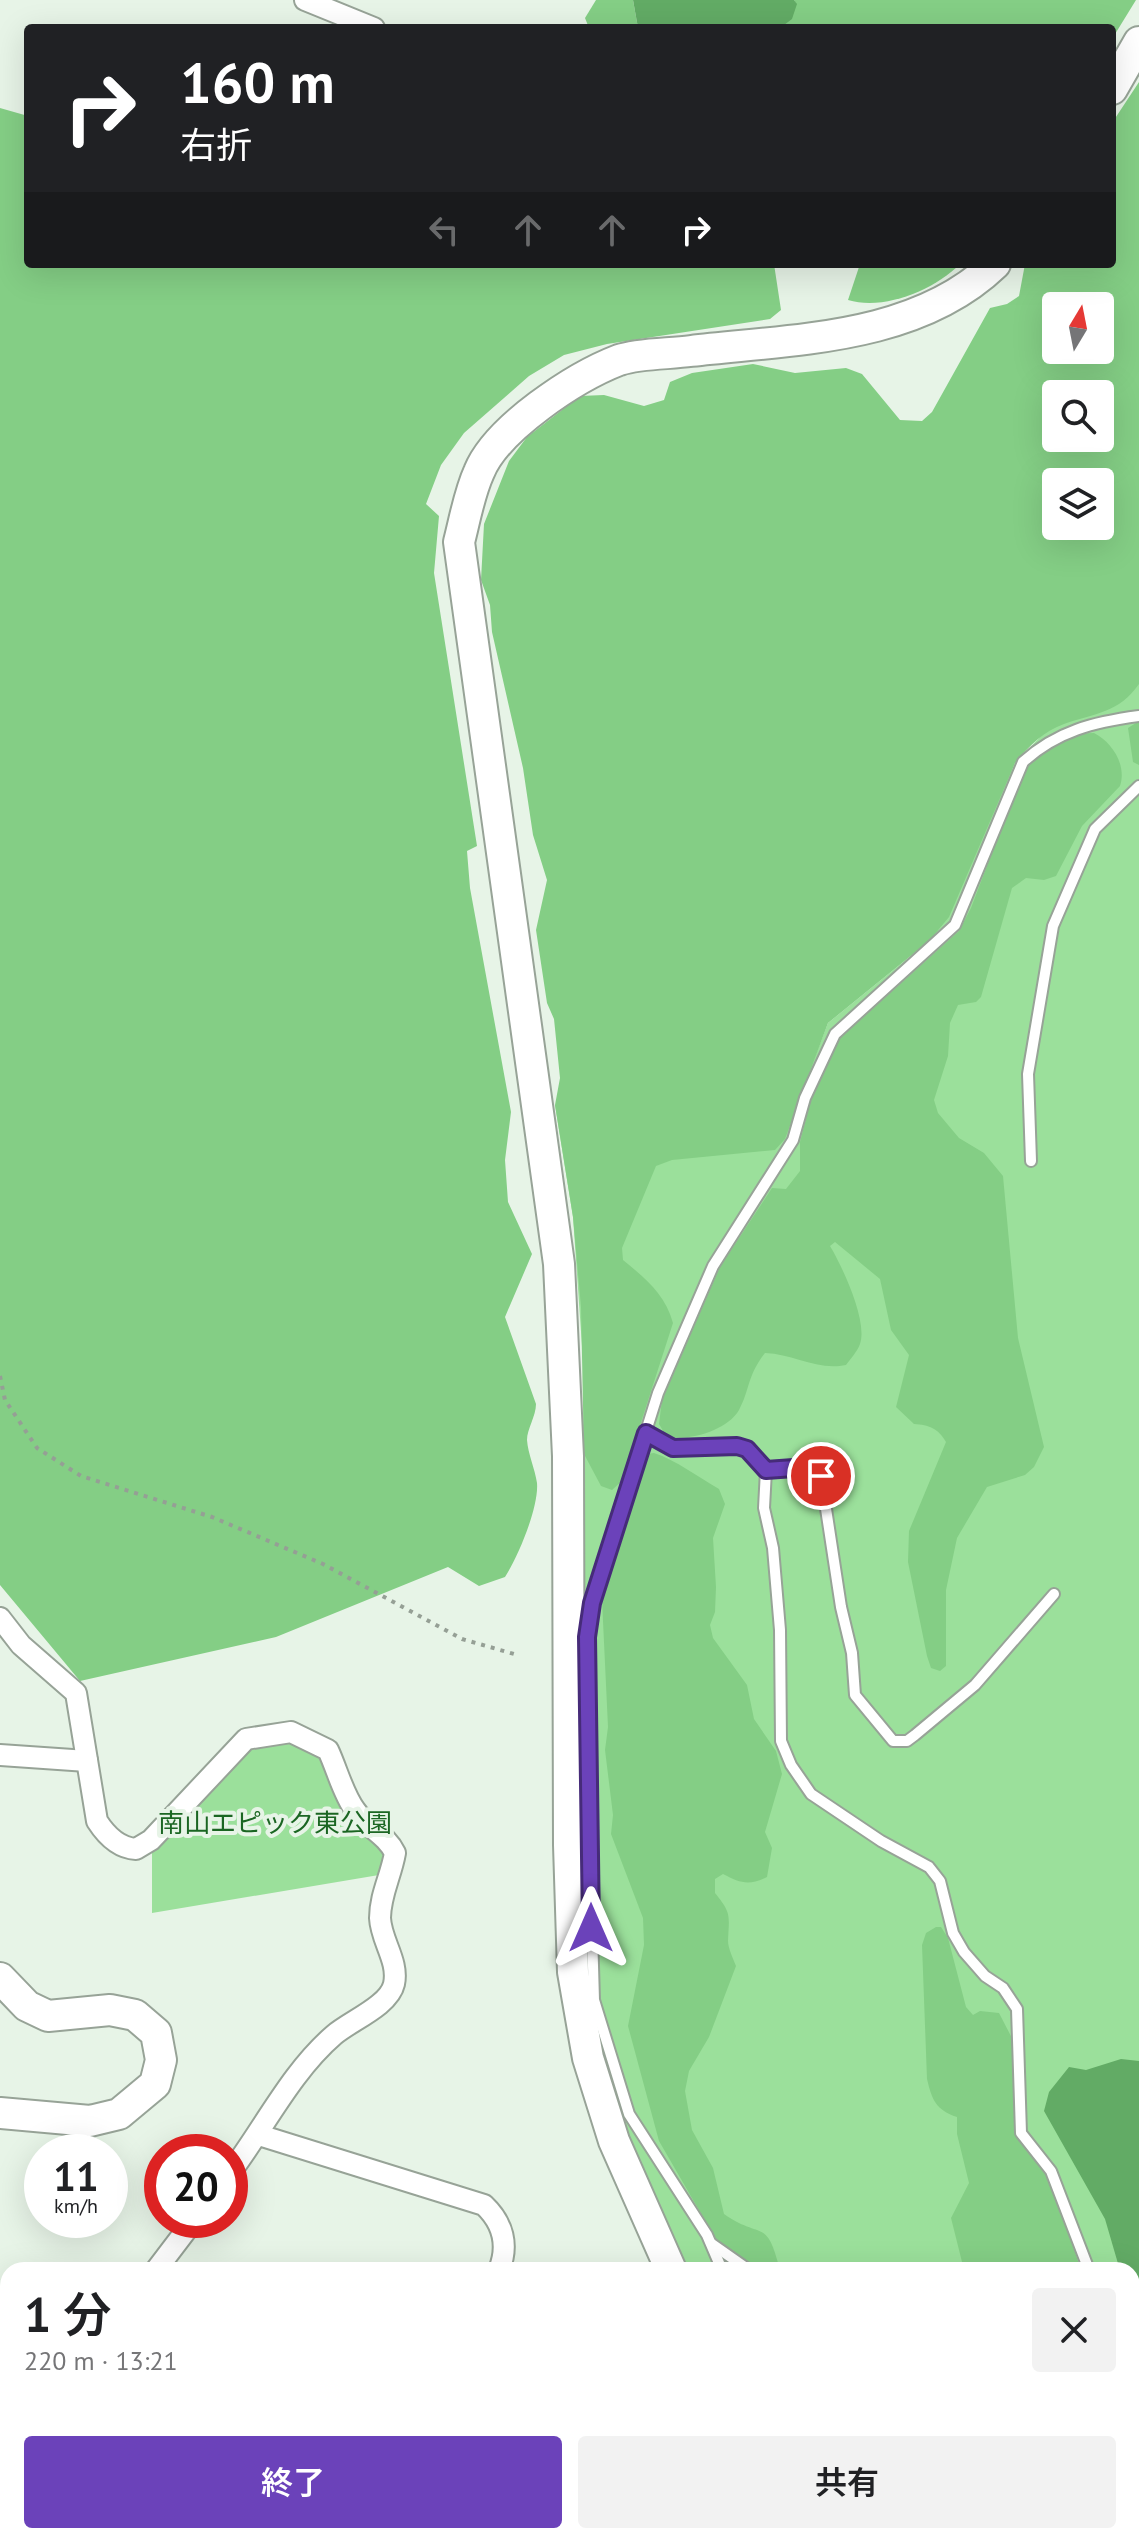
<!DOCTYPE html>
<html lang="ja">
<meta charset="utf-8">
<style>
:root{--surface:#fff;--page:#f2f2f2;--text:#202124;--muted:#757577;--accent:#6b42ba}
body{margin:0;font-family:"PT Sans","Noto Sans JP",sans-serif;background:var(--page);color:var(--text);height:100vh;display:flex;flex-direction:column;font-size:30px;white-space:nowrap}
*{box-sizing:border-box;margin:0}
p{font-size:26px;color:var(--muted)}
.icon{flex:none;width:44px;height:44px;fill:none;stroke:currentColor;stroke-width:2;stroke-linecap:round;stroke-linejoin:round}
.map{position:relative;flex:1;overflow:hidden}
.panel{position:absolute;left:0px;top:2262px;width:1140px;height:282px;display:flex;flex-direction:column;background:var(--surface);border-radius:24px 24px 0 0;box-shadow:0 8px 32px #0002}
.panel>*{flex:none}
.top-card{position:absolute;left:24px;top:24px;width:1092px;height:244px;border-radius:8px;box-shadow:0 8px 32px #0002;background:#202124;color:#fff;overflow:hidden}
.needle{width:52px;rotate:10deg}
.controls{position:absolute;left:1042px;top:292px;display:grid;gap:16px}
.controls a{display:grid;place-items:center;width:72px;height:72px;border-radius:8px;background:var(--surface);box-shadow:0 8px 32px #0002;font-size:40px}
.speed{position:absolute;left:24px;top:2134px;display:flex;gap:16px;font-size:40px;font-weight:700;text-align:center}
.speed>*{display:grid;place-content:center;width:104px;height:104px;border-radius:50%;background:var(--surface);box-shadow:0 8px 32px #0002;line-height:1}
.speed small{font-size:20px;font-weight:400}
.speed .limit{border:12px solid #d22;background:#fff;color:#111}
.pin{position:absolute;display:grid;place-items:center;width:68px;height:68px;color:#fff;margin:-34px;border:4px solid #fff;border-radius:50%;box-shadow:0 2px 8px #0007}
.me{position:absolute;width:88px;margin:-44px;rotate:0deg;stroke-linejoin:round;filter:drop-shadow(0 0 6px #0008)}
.turn{display:flex;align-items:center;gap:28px;height:168px;padding:0 24px;font-size:36px}
.turn .icon{width:104px;height:104px;stroke-width:2.5}
.turn b{display:block;font-size:56px;line-height:68px}
.lanes{display:flex;align-items:center;height:76px;padding:0 24px;background:#0003;justify-content:center;gap:40px;direction:ltr}
.lanes .off{opacity:.35}
.round{display:grid;place-items:center;flex:none;width:84px;height:84px;border-radius:8px;background:var(--page)}
.overview{display:flex;align-items:center;justify-content:space-between;height:136px;padding:0 24px}
h1{font-size:48px;font-weight:600;line-height:60px}
.primary-button{display:flex;gap:16px;margin-top:auto;padding:16px 24px}
.primary-button a{flex:1;height:92px;border-radius:8px;background:var(--accent);color:#fff;font-size:32px;font-weight:600;line-height:92px;text-align:center}
.primary-button a+a{background:var(--page);color:var(--text)}
.map>svg:first-child{display:block}
.green{fill:#9be09b}
.forest{fill:#84ce85;fill-rule:evenodd}
.water{fill:#62ab65}
.lines{fill:none;stroke-linecap:round;stroke-linejoin:round}
.lane-casing{stroke:#97a397;stroke-width:14}
.street-casing{stroke:#97a397;stroke-width:24}
.secondary-casing{stroke:#97a397;stroke-width:34}
.path{stroke:#959f95;stroke-width:4;stroke-dasharray:4 6;stroke-linecap:butt}
.lane{stroke:#fff;stroke-width:10}
.street{stroke:#fff;stroke-width:20}
.secondary{stroke:#fff;stroke-width:30}
.route-casing{stroke:#462b79;stroke-width:20}
.route{stroke:#6b42ba;stroke-width:14}
.labels{text-anchor:middle;dominant-baseline:central;stroke-width:8;stroke-linejoin:round;paint-order:stroke}
.park-label{font-size:26px;fill:#1b6623;stroke:#e7f4e7}
</style>
<div class="map">
<svg width="1139" height="2543" viewBox="0 0 1139 2543">
<rect width="100%" height="100%" fill="#e7f4e7"/>
<g class="green">
<path d="M1139,635v1908h-332l-3,-7h328v-266h-448l-65,-143 -37,-142 -4,-467 7,-129 -12,-172 -18,-112 254,-33 19,-49 101,-82 86,-178z"/>
<path d="M290,1742l32,14 25,59 13,19 23,10 5,14 -9,17 -227,38v-61l94,-101z"/>
</g>
<g class="forest">
<path d="M596,0h37l5,28h-49l-4,-10z"/>
<path d="M794,0h342l-24,39v-11h-332l16,-24z"/>
<path d="M1139,82v602c-20,29 -44,29 -75,40 -20,7 -36,23 -49,39l-66,154 -20,24 -101,82 -43,116 -10,11 -103,10 -16,6 -34,82 1,12c23,19 42,34 50,63l-51,158 -10,9 -11,-4 -17,-32 -3,-147 -8,-90 -18,-112 5,-27 -6,-59 -7,-16 -11,-73 11,-50 -14,-45 -10,-67 -31,-136 -2,-27 -9,-25 3,-56 25,-63 18,-24 53,-41 24,-1 40,11 20,-6 6,-18 22,-9 61,-9 42,9 51,-5 16,6 38,46 22,1 10,-9 58,-104 17,-4 12,-8 6,-32h87v-141zM1056,306h44v44h-44zM1056,394h44v44h-44zM1056,482h44v44h-44z"/>
<path d="M0,108l28,8v148h746l7,46 -11,9 -163,25 -43,11 -35,21 -65,57 -23,32 -15,39 13,12 -5,57 43,273 -10,5 3,37 41,224 -6,48 3,42 24,52 -27,63 31,87c0,12 -9,25 -9,36 1,14 8,29 10,43 2,24 -19,74 -32,94l-26,9 -31,-19 -172,70 -196,44 -80,-96z"/>
<path d="M860,264h100c-26,26 -76,47 -112,36z"/>
<path d="M1139,721v44l-6,-3 -5,-34z"/>
<path d="M1094,733c18,9 33,32 26,53l-38,40 -26,50 -12,4 -18,-2 -14,10 -31,109 -5,5 -18,3 -8,18 -2,33 -14,44 4,13 21,25 25,15 19,23 15,162 26,109 -10,20 -9,8 -38,12 -30,51 -11,52v76l-6,5 -9,-3 -4,-12 -19,-94 1,-31 37,-89c-8,-14 -17,-17 -32,-18l-18,-17 13,-52 -18,-25 -11,-51 -45,-37 -5,4c12,20 38,75 30,98 -3,8 -9,14 -14,21 -29,6 -52,-11 -81,-12 -18,23 -15,37 -26,57 -12,21 -52,32 -73,26l-7,-12 3,-24 58,-133 52,-79 14,1 14,-18v-29l11,-43 27,-59 121,-109 12,-23 52,-137 19,-20 27,-17z"/>
<path d="M654,1453c22,7 44,24 65,36l6,15 -12,34 3,49 -1,25 -5,13 3,13 34,47 7,34 22,32 6,23 -17,58 7,16 -5,29c-18,9 -27,6 -44,-3l-8,5v14c17,21 14,22 13,48 0,7 5,17 8,25l-27,71 -20,34 -4,20 7,39 21,38 11,46c39,27 42,2 56,56h-23l-39,-27 -59,-102 -31,-115 16,-81 -1,-27 -32,-84 2,-19 -8,-65 3,-23 -6,-127 45,-146z"/>
<path d="M936,1927h5l7,11 18,69 7,8 7,-4 19,2 14,27 4,95 31,38 33,97h-117l-13,-52 18,-35 -12,-49v-17c-21,-7 -25,-17 -30,-38l-5,-134 4,-12z"/>
<path d="M1132,2287l7,9v74l-7,-12z"/>
<path d="M1132,2379l7,8v156h-4l-3,-17z"/>
<path d="M840,2536h68l8,7h-72z"/>
</g>
<g class="water">
<path d="M633,0h161l3,4 -5,15 -12,9h-142z"/>
<path d="M1121,2059l18,2v235l-7,-9v-17l-13,-3 -14,-48 -61,-108 5,-19 20,-25 17,3z"/>
</g>
<g class="lines">
<defs>
<g id="lane">
<path d="M1031,1161l-3,-87 25,-148 42,-97 44,-43"/>
<path d="M646,1433l27,15 74,1 19,21 -2,38 9,40 7,82 1,111 10,24 20,29 70,47 48,26 11,14 13,52 11,19 21,24 18,12 14,21 4,124 30,38 38,99"/>
<path d="M766,1470l42,-3 13,9 20,131 11,46 3,42 38,46h14l8,-6 60,-50 79,-91"/>
<path d="M712,2244l37,26"/>
<path d="M722,2270l-15,-35 -78,-121 -35,-114 -8,-276 1,-87 5,-34 66,-210 55,-127 80,-126 12,-42 30,-64 120,-109 68,-163c34,-31 71,-40 116,-46"/>
<path d="M1132,2370l7,9"/>
<path d="M833,2536l4,7"/>
<path d="M914,2536l8,7"/>
</g>
<g id="street">
<path d="M305,0l69,28"/>
<path d="M0,1618l21,27 55,48 21,128c9,14 22,27 39,28l15,-9 95,-101 45,-7 37,18c9,19 15,44 27,60 12,18 31,24 40,43 -4,23 -15,42 -15,65 1,23 19,43 14,66 -5,22 -44,37 -60,51 -43,37 -70,93 -104,138"/>
<path d="M0,1755l87,6"/>
<path d="M259,2135l225,70c19,18 25,40 15,65"/>
<path d="M156,2270l38,-50"/>
<path d="M0,2393l8,-6"/>
<path d="M92,2543l6,-7"/>
</g>
<g id="secondary">
<path d="M1112,89l27,-47"/>
<path d="M0,1978l27,28 21,10 62,-6 25,5 21,18 5,27 -6,24 -36,30 -29,7 -90,-8"/>
<path d="M671,2270l-57,-129 -26,-83 -15,-86 -4,-127 -1,-389 -9,-192 -100,-722c6,-23 10,-48 20,-70 18,-44 96,-95 140,-112 21,-7 50,-6 72,-9 103,-12 225,-11 304,-87"/>
<path d="M787,2536l4,7"/>
</g>
</defs>
<use href="#lane" class="lane-casing"/>
<use href="#street" class="street-casing"/>
<use href="#secondary" class="secondary-casing"/>
<path class="path" d="M0,1376l5,24 32,48 44,28 131,41 111,47 139,75 52,15"/>
<use href="#lane" class="lane"/>
<use href="#street" class="street"/>
<use href="#secondary" class="secondary"/>
</g>
<g class="lines">
<defs>
<path id="route" d="M591,1928l-4,-291 5,-34 54,-170 27,15 64,-2 10,3 19,21 42,-3 13,9"/>
</defs>
<use href="#route" class="route-casing"/>
<use href="#route" class="route"/>
</g>
<g class="labels">
<g class="park-label">
<text x="275" y="1822">南山エピック東公園</text>
</g>
</g>
</svg>
<div class="controls">
<a><svg class="needle" viewBox="-14 -14 28 28"><path d="M0-13l5 13h-10z" fill="#e53935"/><path d="M0 13l5-13h-10z" fill="#757577"/></svg></a>
<a><svg class="icon" aria-label="search" viewBox="0 0 24 24"><circle cx="10" cy="10" r="6"/><path d="M15 15l6 6"/></svg></a>
<a><svg class="icon" aria-label="layers" viewBox="0 0 24 24"><path d="M12 4l9 5-9 5-9-5zM3 14l9 5 9-5"/></svg></a>
</div>
<div class="speed"><div>11<small>km/h</small></div><div class="limit">20</div></div>
<div class="pin" style="left:821px;top:1476px;background:#d93025"><svg class="icon" aria-label="arrive" viewBox="0 0 24 24"><path d="M6 21V4h12l-3 4 3 4H6"/></svg></div>
<svg class="me" style="left:591px;top:1928px" viewBox="-20 -20 40 40"><path d="M0-17L14 15 0 8-14 15z" fill="#6b42ba" stroke="#fff" stroke-width="4"/></svg>
<div class="top-card">
<div class="turn"><svg class="icon" aria-label="right" viewBox="0 0 24 24"><path d="M7 20v-9h11M14 6l5 5-5 5"/></svg><div><b>160 m</b>右折</div></div>
<div class="lanes"><svg class="icon off" aria-label="left" viewBox="0 0 24 24"><path d="M17 20v-9H6M10 6l-5 5 5 5"/></svg><svg class="icon off" aria-label="ahead" viewBox="0 0 24 24"><path d="M12 20V5M6 11l6-6 6 6"/></svg><svg class="icon off" aria-label="ahead" viewBox="0 0 24 24"><path d="M12 20V5M6 11l6-6 6 6"/></svg><svg class="icon" aria-label="right" viewBox="0 0 24 24"><path d="M7 20v-9h11M14 6l5 5-5 5"/></svg></div>
</div>
<section class="panel">
<div class="overview"><div><h1>1 分</h1><p>220 m · 13:21</p></div><a class="round"><svg class="icon" aria-label="close" viewBox="0 0 24 24"><path d="M6 6l12 12M18 6L6 18"/></svg></a></div>
<div class="primary-button"><a>終了</a><a>共有</a></div>
</section>
</div>
